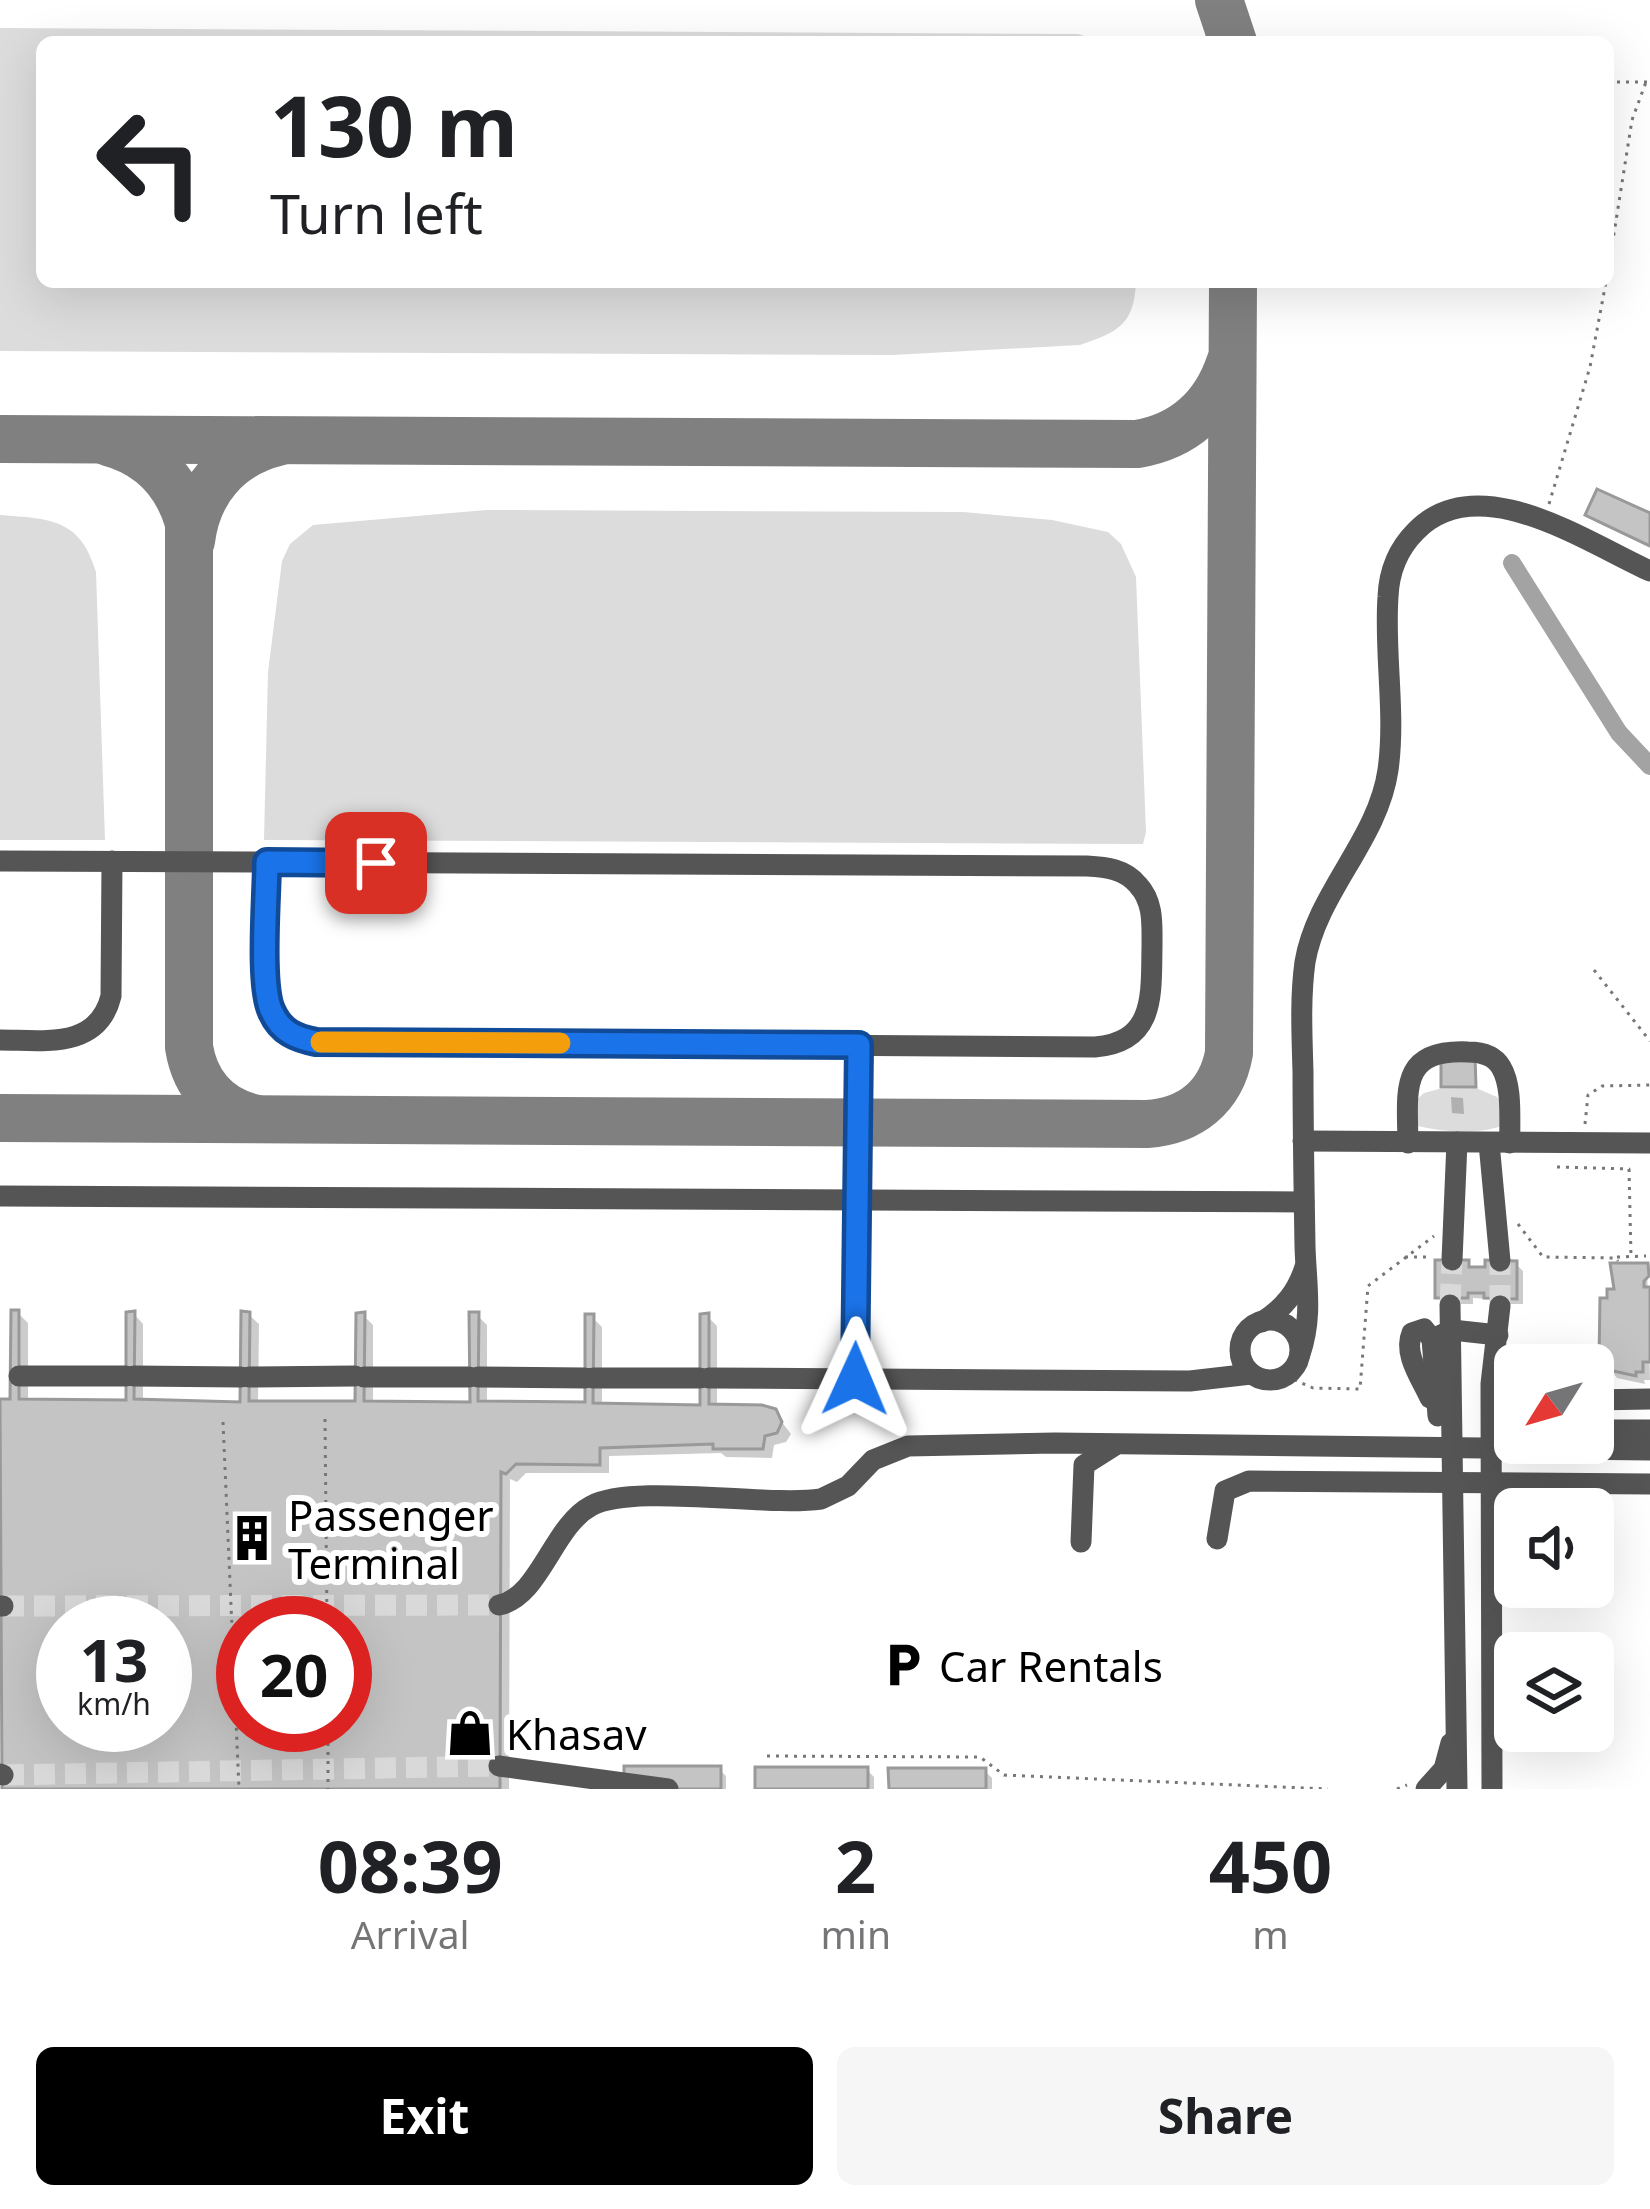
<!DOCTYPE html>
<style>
:root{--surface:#fff;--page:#f6f6f6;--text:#202124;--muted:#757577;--accent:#000}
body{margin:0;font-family:"Noto Sans",sans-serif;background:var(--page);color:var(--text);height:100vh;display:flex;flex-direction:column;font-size:45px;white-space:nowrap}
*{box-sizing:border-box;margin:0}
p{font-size:39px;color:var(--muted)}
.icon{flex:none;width:66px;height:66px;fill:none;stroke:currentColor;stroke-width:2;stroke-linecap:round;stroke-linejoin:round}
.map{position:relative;height:1789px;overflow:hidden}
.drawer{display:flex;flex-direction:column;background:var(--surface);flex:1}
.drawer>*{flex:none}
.guide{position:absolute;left:36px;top:36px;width:1578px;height:252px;border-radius:18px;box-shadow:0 12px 48px #0002;background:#fff;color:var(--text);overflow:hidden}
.needle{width:78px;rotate:233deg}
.buttons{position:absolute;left:1494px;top:1344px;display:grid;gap:24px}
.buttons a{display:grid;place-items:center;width:120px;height:120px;border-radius:18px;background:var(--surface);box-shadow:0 12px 48px #0002;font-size:60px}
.speed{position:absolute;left:36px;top:1596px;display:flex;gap:24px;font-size:60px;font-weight:700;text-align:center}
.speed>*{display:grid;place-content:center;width:156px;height:156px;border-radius:50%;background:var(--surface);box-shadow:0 12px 48px #0002;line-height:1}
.speed small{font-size:30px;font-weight:400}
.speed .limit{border:18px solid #d22;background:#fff;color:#111}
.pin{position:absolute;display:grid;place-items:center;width:102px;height:102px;color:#fff;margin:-51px;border-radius:24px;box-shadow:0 6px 18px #0006}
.me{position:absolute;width:132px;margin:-66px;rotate:1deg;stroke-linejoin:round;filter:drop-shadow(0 0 9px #0008)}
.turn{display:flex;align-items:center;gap:42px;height:252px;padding:0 36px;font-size:54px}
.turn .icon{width:156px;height:156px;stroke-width:2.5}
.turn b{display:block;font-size:84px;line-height:102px}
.eta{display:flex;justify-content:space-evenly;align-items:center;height:204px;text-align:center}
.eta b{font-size:72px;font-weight:700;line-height:84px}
.cta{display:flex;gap:24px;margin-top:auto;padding:24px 36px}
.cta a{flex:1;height:138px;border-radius:18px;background:var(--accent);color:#fff;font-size:48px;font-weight:700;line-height:138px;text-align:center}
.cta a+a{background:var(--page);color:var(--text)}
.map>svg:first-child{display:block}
.green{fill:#dcdcdc}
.shadow{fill:#0003;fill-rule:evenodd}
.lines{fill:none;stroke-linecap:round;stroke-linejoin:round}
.canal{stroke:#a3a3a3;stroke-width:18}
.taxiway{stroke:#808080;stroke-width:48}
.building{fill:#c4c4c4;stroke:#999;stroke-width:3;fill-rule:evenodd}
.minor-tunnel{stroke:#d9d9d9;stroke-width:21;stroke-dasharray:21 10;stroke-linecap:butt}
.path{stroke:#777;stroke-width:3;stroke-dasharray:3 6;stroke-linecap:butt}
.minor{stroke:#555;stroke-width:21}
.route-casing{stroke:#114b97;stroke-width:30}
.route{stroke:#1a73e8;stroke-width:21}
.slow{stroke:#f59e0b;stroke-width:21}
.labels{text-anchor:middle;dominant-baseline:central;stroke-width:12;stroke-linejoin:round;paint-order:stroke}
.poi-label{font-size:42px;fill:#000;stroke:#fff;text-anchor:start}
</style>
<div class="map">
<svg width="1650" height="1789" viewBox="0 0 1650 1789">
<rect width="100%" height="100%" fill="#fff"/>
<g class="green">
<path d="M0,28l1078,6 24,8h-1060v240h1094c-2,43 -18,50 -56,63l-188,10 -892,-4z"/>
<path d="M486,510l477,2 89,8 56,12 13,12 15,33 10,255 -3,12 -879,-4 4,-168 14,-111 8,-17 23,-19z"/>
<path d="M0,515c50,4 80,3 96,57l9,268h-105z"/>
<path d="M1476,1088l21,9 8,11 -4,18c-23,9 -62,6 -86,-1l-1,-23 10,-9 15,-4z"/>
</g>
<g class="shadow">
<path d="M1589,515l61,1v31l-54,-25z"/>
<path d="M1451,1097l12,1 1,16 -12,-1z"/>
<path d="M1468,1263l7,7 41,-6 7,7v33h-29l-5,-5 -16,-1v6h-28l-7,-7z"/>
<path d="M1647,1266l3,114h-6l1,4 -28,-6 -15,-19 8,-58z"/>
<path d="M18,1313l10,10v79l100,1 6,-89 9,10v79l100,2 6,-90 10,9 -1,80h100l5,-89 10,10v79l100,1 4,-90 10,10v79l101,1 4,-88 10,10v79l101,2 4,-92 10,10v81l57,5 17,22 -5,8 -12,3 -2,13 -46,-1 -5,-4 -112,3v17h-83l-9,9 -7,-3 -1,310h-504l-5,-387h13zM63,1623h102v102h-102zM243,1623h102v102h-102z"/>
<path d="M719,1769l7,7v13h-99z"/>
<path d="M867,1770l7,7v12h-116z"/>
<path d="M985,1771l7,7v11h-100z"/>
</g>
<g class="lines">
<path class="canal" d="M1512,563l107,170 31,33"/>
<g class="taxiway">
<path d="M1219,0l14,42"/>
<path d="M0,439l1137,5c47,-8 78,-36 93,-81"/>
<path d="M108,442c42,11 69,39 81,81v524c6,38 30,64 68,72"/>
<path d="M191,541c6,-50 37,-87 87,-99"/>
<path d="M0,1118l1147,6c43,-3 74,-27 82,-71l4,-771"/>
</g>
</g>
<g class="building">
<path d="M1597,489l53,24v33l-65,-31z"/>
<path d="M1441,1056h34l1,31h-35z"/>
<path d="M1435,1260h34v7h16v-7l32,1v38l-33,-1v-5h-16v5h-33z"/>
<path d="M1610,1263h38l1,13 -5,5v6h6v75h-7v10h-7v4l-32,-7v-8h-5l1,-63h7v-9h7z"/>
<path d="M11,1310h8v89l107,1v-88l9,-1 -1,88 106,3 1,-91 9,1 -1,89h106l1,-88 9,-1 -1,89 106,1 -1,-90h10l-1,89 107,1v-88h9l-1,89 107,2v-91l9,-1v91l53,1 14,4 6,13 -5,11 -12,3 -2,13h-50v-5l-113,4v17l-84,-1 -10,10 -5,-2 -1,317h-498l-2,-390h10zM63,1623h102v102h-102zM243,1623h102v102h-102z"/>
<rect x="624" y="1766" width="97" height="23"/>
<rect x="755" y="1767" width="113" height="22"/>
<path d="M888,1768h98v21h-97z"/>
</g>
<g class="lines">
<g class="minor-tunnel">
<path d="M1450,1305l2,-45"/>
<path d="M1500,1306v-45"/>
<path d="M3,1606l496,-1"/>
<path d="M3,1775l496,-9"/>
</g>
<g class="path">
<path d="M1608,82h42"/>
<path d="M1608,271l24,-151 14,-38"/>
<path d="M1549,504l41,-137 16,-85"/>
<path d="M1594,970l56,71"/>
<path d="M1585,1124l3,-29 14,-9 48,-1"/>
<path d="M1557,1167l72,2 2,87"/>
<path d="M1518,1224l25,33 73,1 2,3"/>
<path d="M1405,1257h27"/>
<path d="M1617,1257l29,-1"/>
<path d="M1286,1376l27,12 47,1 8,-103 66,-50"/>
<path d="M325,1419l2,204"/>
<path d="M223,1422l16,367"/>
<path d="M328,1725v64"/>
<path d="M767,1756l213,1 24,18 324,14"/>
<path d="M1397,1789l10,-4"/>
</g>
<g class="minor">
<path d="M0,861l267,1 820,4c19,1 38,3 51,19 16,17 14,40 14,62 -1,47 4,95 -57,100l-779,-5 -28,-9 -19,-27 -2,-144"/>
<path d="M0,1040c43,0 98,10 111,-44l1,-135"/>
<path d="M1303,1141l347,2"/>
<path d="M1408,1143c-1,-55 -8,-94 60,-91 13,0 26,3 33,15 12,20 8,53 9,76"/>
<path d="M1489,1143l11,118"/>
<path d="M0,1196l1304,6"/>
<path d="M1452,1260l5,-118"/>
<path d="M1450,1305l7,484"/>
<circle cx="1270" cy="1350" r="30"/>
<path d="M1262,1322c22,-14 35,-30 43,-55"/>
<path d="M1300,1354c13,-38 6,-70 5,-108 -1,-58 -2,-116 -2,-174 -1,-36 -3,-74 2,-110 12,-70 73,-122 83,-192 8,-57 -4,-116 0,-173 1,-26 10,-48 28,-66 62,-64 170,11 234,40"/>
<path d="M19,1376h107"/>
<path d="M134,1376l107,1"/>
<path d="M249,1377l106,-1"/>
<path d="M364,1377h105"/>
<path d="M478,1377l107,1"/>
<path d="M593,1378h107"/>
<path d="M709,1378l481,3 61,-7"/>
<path d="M855,1379l4,-334"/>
<path d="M1430,1398c-9,-20 -27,-44 -18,-65l12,-4 8,10"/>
<path d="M1593,1400l57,-1"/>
<path d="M1438,1416l-6,-77 20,-9 46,5"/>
<path d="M1593,1430h57"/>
<path d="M1217,1539l8,-48 24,-10 401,3"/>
<path d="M1081,1542l3,-77 30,-19"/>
<path d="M499,1605c41,-8 54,-79 92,-99 42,-23 175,1 230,-7l27,-13 25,-26 35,-14 147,-3 595,7"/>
<path d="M0,1606h3"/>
<path d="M499,1766l169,23"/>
<path d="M0,1774l3,1"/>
<path d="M1426,1789l18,-20 7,-26"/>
<path d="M1492,1789l-1,-405 9,-78"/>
</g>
</g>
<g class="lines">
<defs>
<path id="route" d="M376,863l-109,-1c0,33 -8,125 5,150 9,20 24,26 44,30l543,3 -4,334"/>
</defs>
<use href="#route" class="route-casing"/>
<use href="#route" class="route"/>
<path class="slow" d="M321,1042l239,1"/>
</g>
<defs>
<symbol id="building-bare" viewBox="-9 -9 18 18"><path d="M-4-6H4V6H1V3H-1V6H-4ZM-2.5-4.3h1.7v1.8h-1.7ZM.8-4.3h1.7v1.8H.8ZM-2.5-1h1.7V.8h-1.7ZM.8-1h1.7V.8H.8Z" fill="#000" stroke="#fff" stroke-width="2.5" paint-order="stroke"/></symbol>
<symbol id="parking-bare" viewBox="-9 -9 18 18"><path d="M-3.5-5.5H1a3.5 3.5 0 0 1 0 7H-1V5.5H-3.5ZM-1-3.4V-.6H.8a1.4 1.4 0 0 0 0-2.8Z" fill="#000" stroke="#fff" stroke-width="2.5" paint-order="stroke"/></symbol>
<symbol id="shop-bare" viewBox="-9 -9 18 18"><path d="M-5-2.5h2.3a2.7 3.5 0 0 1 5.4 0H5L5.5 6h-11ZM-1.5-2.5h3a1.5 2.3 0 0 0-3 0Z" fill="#000" stroke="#fff" stroke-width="2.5" paint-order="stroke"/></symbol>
</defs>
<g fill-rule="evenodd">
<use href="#building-bare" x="219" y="1505" width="66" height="66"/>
<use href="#parking-bare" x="870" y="1632" width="66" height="66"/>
<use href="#shop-bare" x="437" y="1700" width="66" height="66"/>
</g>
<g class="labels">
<g class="poi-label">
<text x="288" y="1514">Passenger<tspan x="288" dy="48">Terminal</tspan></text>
<text x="939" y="1665">Car Rentals</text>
<text x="506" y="1733">Khasav</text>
</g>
</g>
</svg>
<div class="buttons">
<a><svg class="needle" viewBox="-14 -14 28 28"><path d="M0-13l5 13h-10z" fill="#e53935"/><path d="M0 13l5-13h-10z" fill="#757577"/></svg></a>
<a><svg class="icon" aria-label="sound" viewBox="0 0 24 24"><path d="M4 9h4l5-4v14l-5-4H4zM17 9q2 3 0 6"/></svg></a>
<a><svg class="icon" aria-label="layers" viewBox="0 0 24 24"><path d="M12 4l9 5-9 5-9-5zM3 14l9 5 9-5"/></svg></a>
</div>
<div class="speed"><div>13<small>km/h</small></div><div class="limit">20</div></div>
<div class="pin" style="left:376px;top:863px;background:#d93025"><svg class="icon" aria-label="arrive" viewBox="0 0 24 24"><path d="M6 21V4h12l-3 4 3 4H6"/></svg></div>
<svg class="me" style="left:855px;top:1379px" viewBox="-20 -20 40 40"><path d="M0-17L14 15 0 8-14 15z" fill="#1a73e8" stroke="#fff" stroke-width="4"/></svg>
<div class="guide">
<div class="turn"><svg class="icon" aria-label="left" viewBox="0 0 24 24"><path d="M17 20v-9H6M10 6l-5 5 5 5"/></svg><div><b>130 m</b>Turn left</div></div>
</div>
</div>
<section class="drawer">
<div class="eta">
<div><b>08:39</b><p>Arrival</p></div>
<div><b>2</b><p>min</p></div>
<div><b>450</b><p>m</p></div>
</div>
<div class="cta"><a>Exit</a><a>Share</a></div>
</section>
